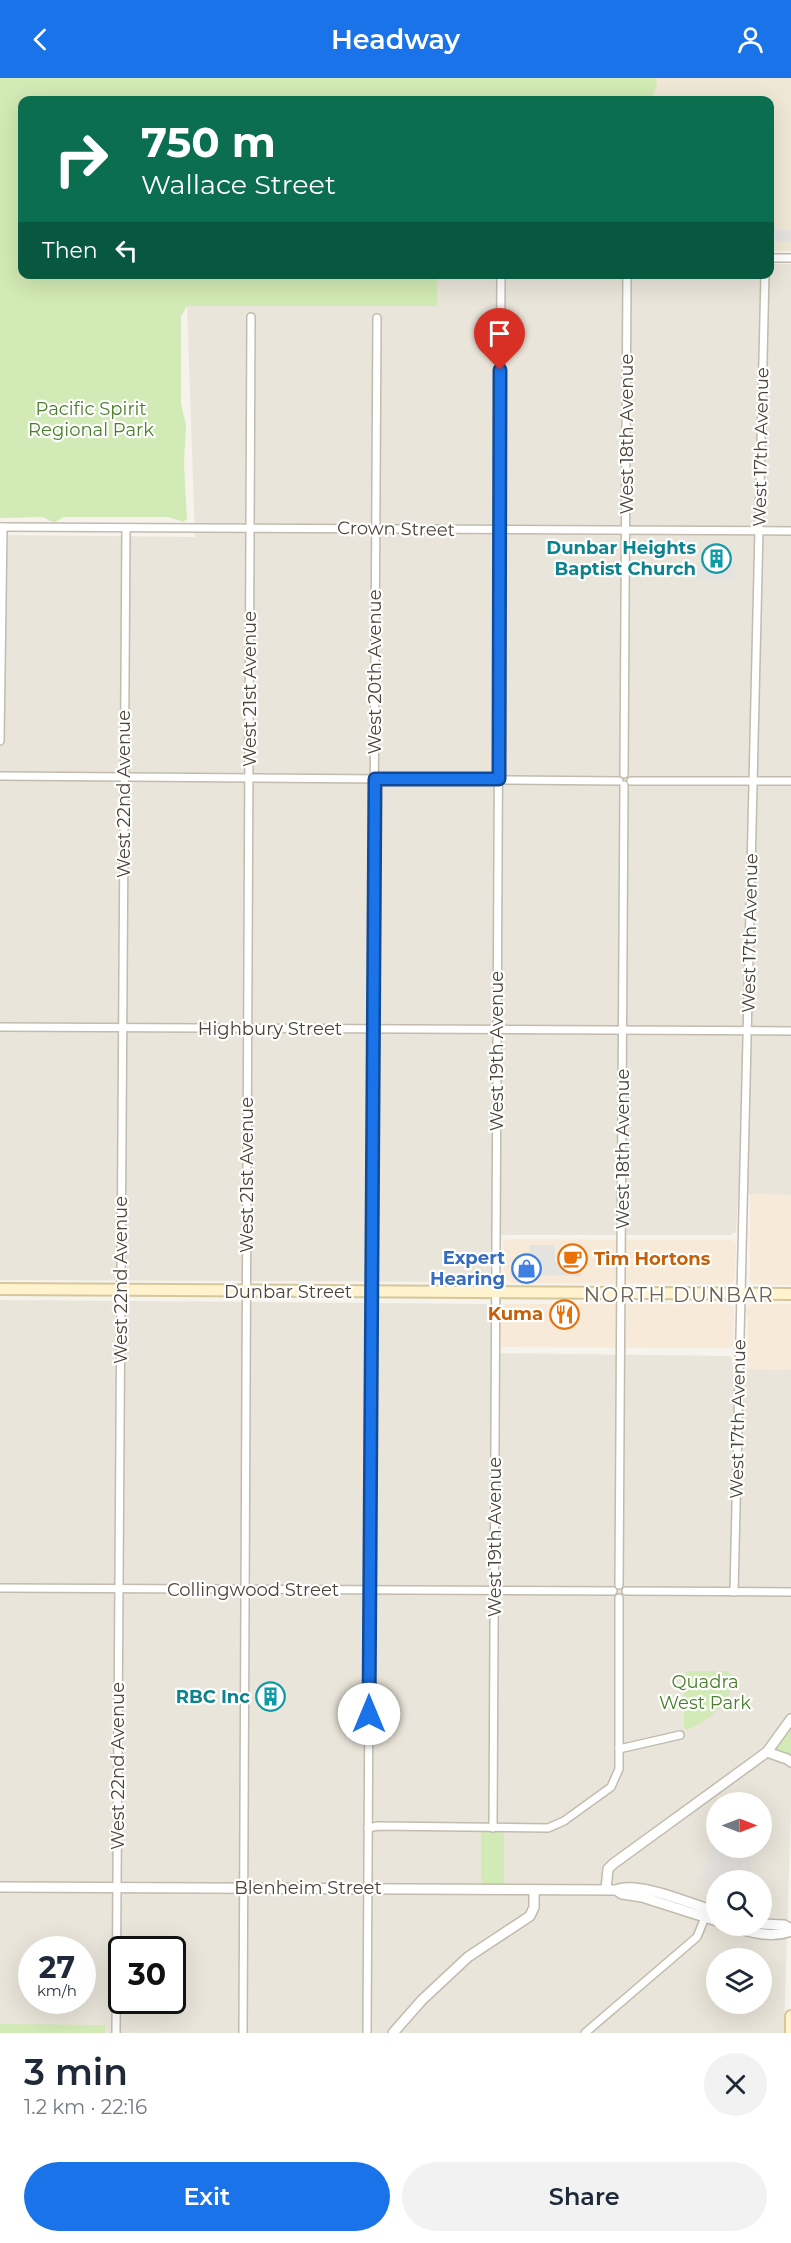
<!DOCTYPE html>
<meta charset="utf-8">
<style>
:root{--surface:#fff;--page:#f2f2f3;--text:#1f2937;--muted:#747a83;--accent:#1a73e8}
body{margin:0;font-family:Montserrat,sans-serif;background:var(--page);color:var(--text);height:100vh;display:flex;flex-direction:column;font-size:22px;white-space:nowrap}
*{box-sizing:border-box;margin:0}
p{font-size:20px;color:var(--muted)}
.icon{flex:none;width:33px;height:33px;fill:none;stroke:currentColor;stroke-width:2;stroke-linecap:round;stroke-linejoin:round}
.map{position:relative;height:1955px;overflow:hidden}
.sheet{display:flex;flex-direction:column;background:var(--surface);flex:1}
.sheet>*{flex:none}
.banner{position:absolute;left:18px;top:18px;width:756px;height:183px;border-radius:12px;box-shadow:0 6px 24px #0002;background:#0b6e4f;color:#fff;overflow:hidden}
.needle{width:39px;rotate:90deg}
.controls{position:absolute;left:706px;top:1714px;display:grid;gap:12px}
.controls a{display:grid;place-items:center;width:66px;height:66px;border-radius:50%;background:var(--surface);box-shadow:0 6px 24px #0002;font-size:30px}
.speed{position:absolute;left:18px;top:1858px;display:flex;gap:12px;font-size:30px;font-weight:700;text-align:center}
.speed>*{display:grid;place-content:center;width:78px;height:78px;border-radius:50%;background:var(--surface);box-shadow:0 6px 24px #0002;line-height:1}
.speed small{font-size:15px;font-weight:400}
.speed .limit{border:3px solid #111;border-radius:9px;background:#fff;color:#111}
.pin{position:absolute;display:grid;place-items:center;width:51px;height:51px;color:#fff;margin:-62px -26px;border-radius:50% 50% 50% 0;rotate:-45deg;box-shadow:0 0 6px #0007}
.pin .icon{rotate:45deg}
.me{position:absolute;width:66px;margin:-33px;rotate:0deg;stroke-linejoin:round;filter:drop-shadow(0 0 4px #0008)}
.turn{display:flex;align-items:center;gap:21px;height:126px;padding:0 24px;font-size:27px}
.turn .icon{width:78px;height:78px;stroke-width:2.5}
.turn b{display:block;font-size:42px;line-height:51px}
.then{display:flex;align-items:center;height:57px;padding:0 24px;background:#0003;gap:12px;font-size:22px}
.round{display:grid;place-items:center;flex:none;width:63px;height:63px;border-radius:32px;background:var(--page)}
.headline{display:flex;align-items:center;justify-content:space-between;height:102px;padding:0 24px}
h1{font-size:36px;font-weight:600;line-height:45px}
.primary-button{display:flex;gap:12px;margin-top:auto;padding:12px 24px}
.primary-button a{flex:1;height:69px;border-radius:36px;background:var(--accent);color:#fff;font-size:24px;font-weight:600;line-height:69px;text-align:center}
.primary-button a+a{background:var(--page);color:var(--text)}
header{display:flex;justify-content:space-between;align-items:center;height:78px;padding:0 24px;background:var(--accent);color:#fff;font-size:27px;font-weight:600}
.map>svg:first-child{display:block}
.residential{fill:#eae5da;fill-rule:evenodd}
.commercial{fill:#f7ead8}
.education{fill:#efe8d6}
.green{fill:#d2eab5}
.parking{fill:#e5e3e0}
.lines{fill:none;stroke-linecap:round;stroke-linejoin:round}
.minor-casing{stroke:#c2bbae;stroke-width:10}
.tertiary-casing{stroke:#c2bbae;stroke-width:12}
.secondary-casing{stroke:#d6c79b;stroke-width:14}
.minor{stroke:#fff;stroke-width:7}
.tertiary{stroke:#fff;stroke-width:9}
.secondary{stroke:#fff3cd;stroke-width:10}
.route-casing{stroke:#114b97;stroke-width:15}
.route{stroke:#1a73e8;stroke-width:10}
.labels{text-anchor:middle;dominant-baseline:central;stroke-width:4.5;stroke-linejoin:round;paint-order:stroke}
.park-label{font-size:18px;fill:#4a7f2a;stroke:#fff}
.street-label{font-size:18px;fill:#4b4439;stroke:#fff}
.culture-label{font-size:18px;font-weight:bold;fill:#0d838f;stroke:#fff;text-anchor:end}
.shop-label{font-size:18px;font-weight:bold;fill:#366cbe;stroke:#fff;text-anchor:end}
.food-label{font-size:18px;font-weight:bold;fill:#c56008;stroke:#fff;text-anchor:start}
.neighbourhood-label{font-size:20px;letter-spacing:1.5px;fill:#6e6250;stroke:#fff}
</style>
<header><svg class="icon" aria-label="back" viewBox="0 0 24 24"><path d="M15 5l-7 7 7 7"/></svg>Headway<svg class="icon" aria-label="person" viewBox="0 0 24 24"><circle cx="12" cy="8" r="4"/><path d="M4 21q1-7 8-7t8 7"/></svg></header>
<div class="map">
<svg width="791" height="1955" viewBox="0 0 791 1955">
<rect width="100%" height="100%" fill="#f6f3ec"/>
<g class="residential">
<path d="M770,186h21v931l-53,-1 -2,38 -6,3h-239l-1,43 -5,4 -485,-2v-745l195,2 -8,-231h249l1,-31 333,-1z"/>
<path d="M0,1222l486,4 5,5v44l237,3 4,2 1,11 58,1v436l-7,227h-784zM717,1725h45v45h-45zM717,1803h45v45h-45zM32,1872h50v51h-50zM122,1872h50v51h-50zM717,1881h45v45h-45z"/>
</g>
<g class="commercial">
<path d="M750,1116l41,1v90l-37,-1 -4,-3z"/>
<path d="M508,1161l223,1 5,2 -1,36 -2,4 -4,2 -218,-1 -7,-5 -1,-37z"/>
<path d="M505,1226h224l5,5 -1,37 -4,2 -229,-1v-37z"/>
<path d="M751,1226h40v66l-44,-1 1,-51 -3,-8z"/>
</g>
<path class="education" d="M646,0h145v173h-21v-151h-124z"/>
<g class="green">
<path d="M0,0h656l1,7 -6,14 36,1h-665v174l415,1v31h-250l-6,11v87l5,20 -2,40 3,55 -4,3 -15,-5h-104l-9,5 -5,-1 -7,-4 -43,1z"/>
<path d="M690,1593h36l6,4c3,26 -23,45 -45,55l-3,-3v-50l2,-5z"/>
<path d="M791,1647v31l-5,-4 -13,-3z"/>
<rect x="481" y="1753" width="23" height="54"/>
<path d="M0,1946l105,1v8h-105z"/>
</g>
<g class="parking">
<path d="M770,148h4l4,4h13v12h-21z"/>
<path d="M698,487h38l-1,14 -39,1z"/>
<path d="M530,1167h25v17h26v14l-51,-1z"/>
<path d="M716,1764l1,6h12l26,12 -9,19 3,2h-32v8l-18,-8z"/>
</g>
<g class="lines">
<defs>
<g id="minor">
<path d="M770,180h21"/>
<path d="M0,449l791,4"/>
<path d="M0,663l3,-214"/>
<path d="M624,696l3,-500"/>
<path d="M0,698l619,5"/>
<path d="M631,703h160"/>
<path d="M0,949l791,4"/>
<path d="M619,1507l5,-800"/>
<path d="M0,1510l613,3"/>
<path d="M626,1513l165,1"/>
<path d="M734,1514l31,-1318"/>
<path d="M619,1671l61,-14"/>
<path d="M368,1750l10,-2 170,2 16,-7 47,-34 8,-18v-171"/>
<path d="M493,1750l8,-1554"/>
<path d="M116,1955l10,-1505"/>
<path d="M243,1955l8,-1716"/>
<path d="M367,1955l10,-1715"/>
<path d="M585,1955l112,-96 9,-22"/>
</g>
<g id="tertiary">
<path d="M767,1674l20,7 4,3"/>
<path d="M0,1809l616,3c21,-10 78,15 101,22"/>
<path d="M606,1811l2,-20 5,-5 154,-112 24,-33"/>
<path d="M616,1812l6,4 20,3 75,24"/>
<path d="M762,1846l22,1 7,4"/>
<path d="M732,1848c17,7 42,12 59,5"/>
<path d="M393,1955l29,-33 46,-43 62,-41 4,-9v-17"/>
</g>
<g id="secondary">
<path d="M0,1211l791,5"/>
<path d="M791,1955v-17"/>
</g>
</defs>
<use href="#minor" class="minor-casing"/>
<use href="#tertiary" class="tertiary-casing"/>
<use href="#secondary" class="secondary-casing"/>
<use href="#minor" class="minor"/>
<use href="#tertiary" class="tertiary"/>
<use href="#secondary" class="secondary"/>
</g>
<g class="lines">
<defs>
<path id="route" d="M369,1636l6,-935h124l1,-409"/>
</defs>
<use href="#route" class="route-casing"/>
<use href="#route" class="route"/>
</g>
<defs>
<symbol id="building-ring" viewBox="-11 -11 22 22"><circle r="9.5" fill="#fff" stroke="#0f9aa8" stroke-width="1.5"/><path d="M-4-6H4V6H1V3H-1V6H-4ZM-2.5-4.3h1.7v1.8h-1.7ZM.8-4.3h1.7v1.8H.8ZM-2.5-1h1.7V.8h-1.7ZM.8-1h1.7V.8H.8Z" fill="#0f9aa8"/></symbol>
<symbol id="cafe-ring" viewBox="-11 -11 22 22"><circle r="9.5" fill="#fff" stroke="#e8710a" stroke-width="1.5"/><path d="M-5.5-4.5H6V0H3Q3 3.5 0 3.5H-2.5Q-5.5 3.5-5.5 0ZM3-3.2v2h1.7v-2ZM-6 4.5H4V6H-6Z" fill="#e8710a"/></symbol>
<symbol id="shop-ring" viewBox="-11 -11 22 22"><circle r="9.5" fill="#fff" stroke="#3f7fe0" stroke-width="1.5"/><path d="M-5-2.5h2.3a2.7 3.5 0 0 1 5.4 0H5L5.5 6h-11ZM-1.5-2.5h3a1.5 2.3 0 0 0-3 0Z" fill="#3f7fe0"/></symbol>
<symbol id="restaurant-ring" viewBox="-11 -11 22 22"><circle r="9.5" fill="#fff" stroke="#e8710a" stroke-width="1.5"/><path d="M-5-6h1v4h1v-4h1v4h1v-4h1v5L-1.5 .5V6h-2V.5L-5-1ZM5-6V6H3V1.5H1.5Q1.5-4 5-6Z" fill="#e8710a"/></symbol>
</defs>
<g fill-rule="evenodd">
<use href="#building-ring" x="700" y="464" width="33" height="33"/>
<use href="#cafe-ring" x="556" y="1164" width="33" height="33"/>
<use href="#shop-ring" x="510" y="1174" width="33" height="33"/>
<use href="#restaurant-ring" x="548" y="1220" width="33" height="33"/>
<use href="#building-ring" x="254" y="1602" width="33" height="33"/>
</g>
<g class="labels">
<g class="park-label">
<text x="91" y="331">Pacific Spirit<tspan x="91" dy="21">Regional Park</tspan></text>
<text x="705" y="1604">Quadra<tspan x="705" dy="21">West Park</tspan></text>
</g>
<g class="street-label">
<text transform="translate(627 356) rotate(-90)">West 18th Avenue</text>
<text transform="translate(761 369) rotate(-89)">West 17th Avenue</text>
<text transform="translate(396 451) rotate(1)">Crown Street</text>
<text transform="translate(375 594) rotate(-90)">West 20th Avenue</text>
<text transform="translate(250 611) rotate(-90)">West 21st Avenue</text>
<text transform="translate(124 716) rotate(-90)">West 22nd Avenue</text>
<text transform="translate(750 855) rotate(-89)">West 17th Avenue</text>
<text x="270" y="951">Highbury Street</text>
<text transform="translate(497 973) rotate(-90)">West 19th Avenue</text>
<text transform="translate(623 1071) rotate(-90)">West 18th Avenue</text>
<text transform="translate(247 1097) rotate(-90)">West 21st Avenue</text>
<text transform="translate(121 1202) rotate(-90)">West 22nd Avenue</text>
<text x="288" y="1214">Dunbar Street</text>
<text transform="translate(738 1341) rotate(-89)">West 17th Avenue</text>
<text transform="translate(495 1459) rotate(-90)">West 19th Avenue</text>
<text x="253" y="1512">Collingwood Street</text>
<text transform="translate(118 1688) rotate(-90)">West 22nd Avenue</text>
<text x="308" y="1810">Blenheim Street</text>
</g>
<g class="culture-label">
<text x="696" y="470">Dunbar Heights<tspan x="696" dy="21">Baptist Church</tspan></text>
<text x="250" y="1619">RBC Inc</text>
</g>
<g class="shop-label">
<text x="505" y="1180">Expert<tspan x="505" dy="21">Hearing</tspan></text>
</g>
<g class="food-label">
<text x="594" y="1181">Tim Hortons</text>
<text x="543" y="1236" text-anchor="end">Kuma</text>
</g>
<g class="neighbourhood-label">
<text x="679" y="1217">NORTH DUNBAR</text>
</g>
</g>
</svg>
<div class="controls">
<a><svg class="needle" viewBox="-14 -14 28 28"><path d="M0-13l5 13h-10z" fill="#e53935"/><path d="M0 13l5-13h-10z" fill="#747a83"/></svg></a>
<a><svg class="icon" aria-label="search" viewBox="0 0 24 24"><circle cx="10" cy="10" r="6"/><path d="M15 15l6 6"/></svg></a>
<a><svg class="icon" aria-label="layers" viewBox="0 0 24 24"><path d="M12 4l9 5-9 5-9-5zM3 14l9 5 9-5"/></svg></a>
</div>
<div class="speed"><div>27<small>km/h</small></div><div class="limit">30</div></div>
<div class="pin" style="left:500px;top:292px;background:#d93025"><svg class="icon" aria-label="arrive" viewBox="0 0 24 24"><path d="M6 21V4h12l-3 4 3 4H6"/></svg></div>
<svg class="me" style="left:369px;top:1636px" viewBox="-20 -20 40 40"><circle r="19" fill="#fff"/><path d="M0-13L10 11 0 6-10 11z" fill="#1a73e8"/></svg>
<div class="banner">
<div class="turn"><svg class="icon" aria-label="right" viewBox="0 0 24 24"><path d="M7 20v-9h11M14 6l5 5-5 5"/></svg><div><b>750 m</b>Wallace Street</div></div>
<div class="then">Then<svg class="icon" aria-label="left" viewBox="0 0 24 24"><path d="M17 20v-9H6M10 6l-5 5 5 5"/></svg></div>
</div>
</div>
<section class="sheet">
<div class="headline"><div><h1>3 min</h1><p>1.2 km · 22:16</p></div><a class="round"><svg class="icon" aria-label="close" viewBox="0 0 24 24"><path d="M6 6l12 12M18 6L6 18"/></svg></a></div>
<div class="primary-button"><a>Exit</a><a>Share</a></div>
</section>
